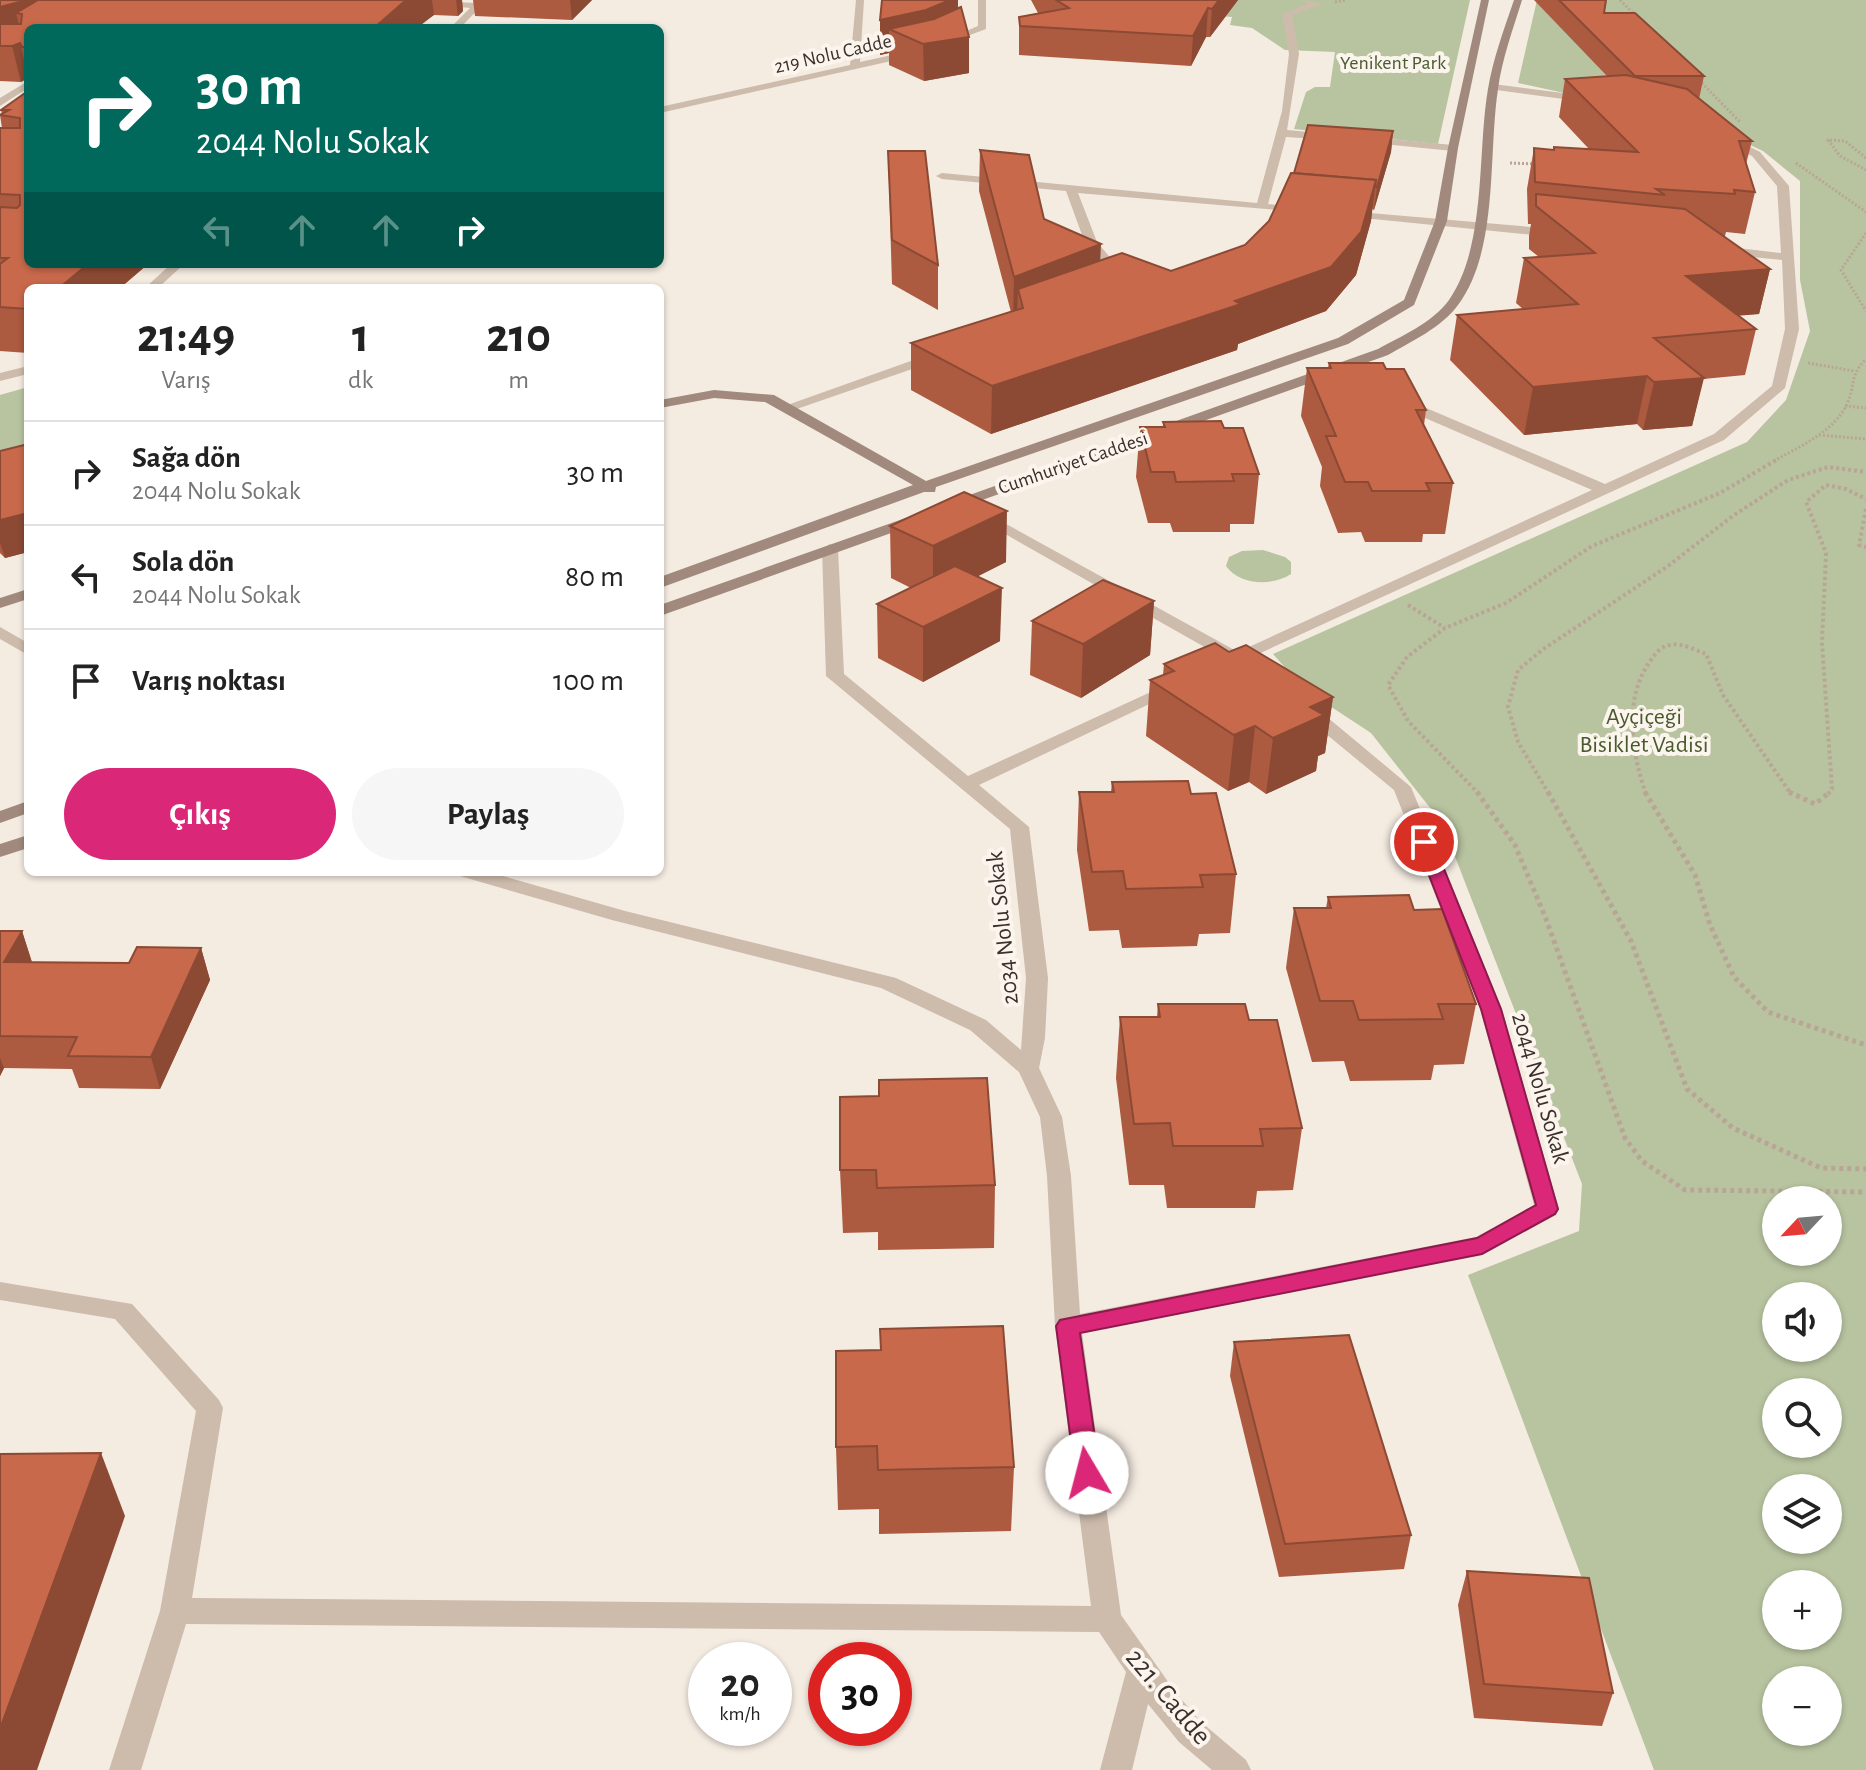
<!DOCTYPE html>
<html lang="tr">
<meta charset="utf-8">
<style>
:root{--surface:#fff;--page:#f6f6f6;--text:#222;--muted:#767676;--line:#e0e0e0;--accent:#db2777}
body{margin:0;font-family:"Alegreya Sans",sans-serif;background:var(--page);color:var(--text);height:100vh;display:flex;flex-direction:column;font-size:30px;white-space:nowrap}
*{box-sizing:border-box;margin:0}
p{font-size:26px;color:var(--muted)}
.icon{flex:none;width:44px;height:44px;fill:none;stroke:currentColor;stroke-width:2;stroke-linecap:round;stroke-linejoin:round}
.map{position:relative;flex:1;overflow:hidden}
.drawer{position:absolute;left:24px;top:284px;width:640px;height:592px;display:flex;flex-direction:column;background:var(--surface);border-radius:12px;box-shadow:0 2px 6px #0004}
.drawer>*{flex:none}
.hud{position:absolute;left:24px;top:24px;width:640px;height:244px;border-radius:12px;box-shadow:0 2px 6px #0004;background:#00695c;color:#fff;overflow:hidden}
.needle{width:52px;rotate:244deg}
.controls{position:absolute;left:1762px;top:1186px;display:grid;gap:16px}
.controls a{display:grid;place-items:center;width:80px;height:80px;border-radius:50%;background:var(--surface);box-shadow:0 2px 6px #0004;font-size:40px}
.speed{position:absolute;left:688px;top:1642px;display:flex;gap:16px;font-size:40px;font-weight:700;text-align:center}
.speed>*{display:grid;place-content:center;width:104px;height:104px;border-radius:50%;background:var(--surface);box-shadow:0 2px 6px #0004;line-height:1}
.speed small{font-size:20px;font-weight:400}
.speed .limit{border:12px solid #d22;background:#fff;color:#111}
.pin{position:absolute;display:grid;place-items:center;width:68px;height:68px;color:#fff;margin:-34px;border:4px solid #fff;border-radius:50%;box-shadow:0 2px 8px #0007}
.me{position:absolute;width:88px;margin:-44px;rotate:352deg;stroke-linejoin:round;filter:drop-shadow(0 0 6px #0008)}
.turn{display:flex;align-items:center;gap:28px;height:168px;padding:0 40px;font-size:36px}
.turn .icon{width:104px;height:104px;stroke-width:2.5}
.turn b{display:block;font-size:56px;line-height:68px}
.lanes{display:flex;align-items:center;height:76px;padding:0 40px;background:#0003;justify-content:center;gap:40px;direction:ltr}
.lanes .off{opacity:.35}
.eta{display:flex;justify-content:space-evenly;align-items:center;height:136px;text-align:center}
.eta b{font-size:48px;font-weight:700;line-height:56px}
.primary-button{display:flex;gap:16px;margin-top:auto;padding:16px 40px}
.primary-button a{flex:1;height:92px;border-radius:48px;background:var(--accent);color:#fff;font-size:32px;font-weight:700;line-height:92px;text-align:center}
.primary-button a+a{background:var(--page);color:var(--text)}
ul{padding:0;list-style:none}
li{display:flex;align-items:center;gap:24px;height:104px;padding:0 40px;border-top:2px solid var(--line)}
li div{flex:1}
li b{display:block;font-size:30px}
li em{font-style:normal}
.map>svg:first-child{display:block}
.green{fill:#b8c4a0;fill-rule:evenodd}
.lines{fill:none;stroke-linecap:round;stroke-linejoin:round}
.path-far2{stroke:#b9a596;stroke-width:3;stroke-dasharray:2 2;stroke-linecap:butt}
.path-far1{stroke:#b9a596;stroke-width:4;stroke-dasharray:3 3;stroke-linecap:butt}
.path{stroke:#b9a596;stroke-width:5;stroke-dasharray:4 4;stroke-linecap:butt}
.street{fill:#cdbbac;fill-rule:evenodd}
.secondary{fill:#a18a7d;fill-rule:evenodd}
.wall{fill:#ac5a40}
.shaded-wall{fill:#8c4a34}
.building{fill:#c8694b;stroke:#8c4a34;stroke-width:2}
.route{fill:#db2777;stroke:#8e194d;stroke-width:2}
.labels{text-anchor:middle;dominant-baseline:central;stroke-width:8;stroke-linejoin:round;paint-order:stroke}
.far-street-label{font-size:20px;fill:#3b302b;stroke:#fbf5ee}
.far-park-label{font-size:20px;fill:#4a5a2e;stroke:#fbf5ee}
.park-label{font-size:24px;fill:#4a5a2e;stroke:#fbf5ee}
.street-label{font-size:24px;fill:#3b302b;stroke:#fbf5ee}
.near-street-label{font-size:28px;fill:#3b302b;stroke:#fbf5ee}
</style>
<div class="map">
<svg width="1866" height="1770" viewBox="0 0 1866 1770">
<rect width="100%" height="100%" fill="#f4ebe1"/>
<g class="green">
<path d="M1105,0h365l-32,144 -144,-15 12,-37 9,-5h15l5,-35 -50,-2 -33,-22 -22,-3 2,-8 -123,-10z"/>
<path d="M1537,0h329v1770h-212l-186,-495 111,-44 3,-47 -140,-361 -71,-90 -67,-44 -31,-35 474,-212 39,-42 24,-69 -10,-51v-99l-37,-30 -60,-28 -185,-40zM1776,1200h52v52h-52zM1776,1296h52v52h-52zM1776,1392h52v52h-52zM1776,1488h52v52h-52zM1776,1584h52v52h-52zM1776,1680h52v52h-52z"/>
<path d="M28,387v59l-28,7v-58z"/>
<path d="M1263,550l22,7 6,5v12c-18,12 -51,12 -65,-8l3,-9 13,-6z"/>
</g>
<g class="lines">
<g class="path-far2">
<path d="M1620,0l16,16"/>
<path d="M1335,2l11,-2"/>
<path d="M1699,80l41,42"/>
<path d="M1866,158l-21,-17 -17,-1 12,16 26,14"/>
<path d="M1510,163l26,1"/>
<path d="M1796,163l70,49"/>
<path d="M1866,233l-25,37 25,41"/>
<path d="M1808,363l46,8"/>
<path d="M1845,406l21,2"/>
<path d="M1819,435l47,4"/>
<path d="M1774,461c26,-15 60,-29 73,-57 9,-20 2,-28 19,-45"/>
</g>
<g class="path-far1">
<path d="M1866,509l-7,36 7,2"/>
<path d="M1408,605l37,23"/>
<path d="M1479,794l-71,-73 -20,-36 19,-28 38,-29 61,-25 86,-57 128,-53 58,-34"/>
<path d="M1549,794l-31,-52 -10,-35 10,-37 24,-20 126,-84 66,-51 54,-35 40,-13 38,5"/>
<path d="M1646,794c-15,-43 -23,-96 5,-134 5,-7 10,-14 19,-15 11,-3 25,5 36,9l17,41 68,99"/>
<path d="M1828,794l4,-5 -10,-146 4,-90 -20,-51 20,-17 20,4 20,10"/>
</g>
<g class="path">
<path d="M1477,792l38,53 31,74 79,219 17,23 43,29 181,2"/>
<path d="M1548,792l83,149 56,148 46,39 88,40 45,1"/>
<path d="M1645,792l50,83 15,50 24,52 34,35 98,33"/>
<path d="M1789,792l26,12 15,-12"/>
</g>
<g class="street">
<path d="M478,0h9l-27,28h-10l20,-20 -39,-4 4,-3 40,2z"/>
<path d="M856,0h8l-4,62 55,-12 3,5 -258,58v-6l190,-42z"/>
<path d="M978,0h8v29l-43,16v-4l35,-15z"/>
<path d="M1301,0l21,4 -30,11 7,39 -12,76 44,4 5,3 -5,3 -45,-3 -18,67 31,3 4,1v4l-225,-19 19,49 32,38 -6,4 -4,-1 -34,-40 -19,-52 -124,-12 -6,-3 6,-3 315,30 25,-92 7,-57 -7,-40 26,-10z"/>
<path d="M28,81v7l-28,18v-8z"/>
<path d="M1493,84l93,12 5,3 -5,3 -97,-13v-4z"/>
<path d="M1367,137l86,8 5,3 -5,3 -90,-9 -1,-2z"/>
<path d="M1724,138h8l28,14 29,34 10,143 -14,59 -61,52 -494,227 -6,-1 -3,-4 3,-4 -249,-141 8,-5 5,2 250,138 354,-162 -197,-85v-6h10l200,85 109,-50 58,-48 13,-57 -3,-69 -61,-6 -6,-4 6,-4 60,7 -4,-67 -25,-30 -28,-14z"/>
<path d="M1347,211l207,18 6,4 -6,4 -211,-21 -2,-2z"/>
<path d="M171,264h13l-26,24h-13z"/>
<path d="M936,352l7,4 -2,3 -150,52 -12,-3z"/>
<path d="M28,366v8l-28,7v-8z"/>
<path d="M830,544l8,5 6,125 124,102 198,-91 6,-1 9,5 -202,96 50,42 19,151 -3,60 -6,30 23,49 9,59 9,138 396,-77 58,-32 -54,-196 -86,-219 -91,-75 -3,-4 3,-4h12l96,80 91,222 57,200 -3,6 -74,39 -400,79 39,282 55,78 25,29 45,38 5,10h-39l-33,-28 -31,-38 -16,66h-32l26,-98 -27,-40 -913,-8 -45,146h-32l51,-159 36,-200 -81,-92 -115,-19v-18l132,22 87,96 4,8 -31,190 899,8 -36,-280 -8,-150 -7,-59 -21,-45 -49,-42 -89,-42 -269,-68 -152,-44 -3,-4h32l136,39 271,67 90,42 35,30 5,-72 -16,-149 -184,-153 -4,-127z"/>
<path d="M0,627l28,16v12l-28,-16z"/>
</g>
<g class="secondary">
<path d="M1481,0h8l-31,148 -11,73 -33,84 -66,39 -412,143 -1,5h-11l-264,96v-11l253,-92 -148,-83 -51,-4 -54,10v-8l54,-10 60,5 152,86 412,-143 66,-38 31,-79 13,-73z"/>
<path d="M1514,0h8c-9,29 -20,59 -24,89 -10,66 1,161 -40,216 -17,23 -46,36 -70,50l-431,154h-10v-6l431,-154c24,-13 54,-26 71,-49 38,-55 28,-147 39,-211 5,-30 16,-60 26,-89z"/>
<path d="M914,515l5,2v6l-259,93v-11z"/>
<path d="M28,589v10l-28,9v-10z"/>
<path d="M28,801v12l-28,10v-12z"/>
<path d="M28,835v13l-28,9v-13z"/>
</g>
</g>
<g class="wall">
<path d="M0,0h462l1,11 -5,5 -24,-1 -9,5 -397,8v50l-7,4 -21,-1z"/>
<path d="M473,0h119l-20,20 -97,-4z"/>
<path d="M882,0h76v9l11,28v36l-45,8 -35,-16v-12l-9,2v-35z"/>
<path d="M1031,0h207l-28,37h-4l-15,29 -172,-11v-38l19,-4z"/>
<path d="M1534,0h72l-2,13 100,63 -5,23 53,42 -6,23 9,28 -10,42 -19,-2 -1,4h-2l47,33 -11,45 -21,1 18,14 -11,46 -42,4 -11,47 -49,4 -6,-6 -113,11 -74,-75 7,-45 66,-6 -7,-6 8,-45 15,-1 -10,-8v-13l2,-12h-3l-1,-35 7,-41 20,2v-3l35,2 -30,-32 6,-38 42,-3z"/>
<path d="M28,91v173h120l-28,24h-92v65l-28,-2v-223h2l-2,-13 2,-1 -1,-4z"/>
<path d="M1393,131l-2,21 -17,58 -2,-1 -1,12 -15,54 -30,36 -88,33 -1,6 -246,84 -80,-44v-47l100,-31 -32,-121 1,-41 64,69 56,41 71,11 74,-26 24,-24 25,-48z"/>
<path d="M888,151l50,114v45l-46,-26z"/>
<path d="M1329,363l57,6 40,41 -2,15 29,58 -8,51h-22l-1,8h-57l-4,-10 -23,1 -18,-47 2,-19 -21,-51 6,-48h21z"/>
<path d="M1163,422l61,6 35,46 -5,50h-24v8h-57l-3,-9h-22l-12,-46 4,-50h23z"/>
<path d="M28,444v108l-23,6 -5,-5v-102z"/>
<path d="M890,526l116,36 -28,14 22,65 -77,41 -45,-24 -1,-54 34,-16 -20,-10z"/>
<path d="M1154,601l-4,54 -69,43 -51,-23 2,-54z"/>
<path d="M1229,652l104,45 -8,56 -7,3 -2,15 -50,23 -17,-12 -21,9 -82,-55 4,-56 13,-5 1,-11z"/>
<path d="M1112,782l79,12 45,80 -6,59 -31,1 -2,12 -75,2 -3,-18 -30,1 -12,-81 2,-58h32z"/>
<path d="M1328,897l86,13 62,94 -12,60 -30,1 -3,15 -81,1 -6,-20 -32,1 -26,-94 8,-60h32z"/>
<path d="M0,931h22l10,31 97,1 72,-15 9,32 -50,109 -81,-1 -7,-19 -68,-1 -4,8z"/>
<path d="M1158,1004l91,16 53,108 -9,62 -36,1 -2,17h-88l-3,-23h-35l-13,-107 4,-61h37z"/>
<path d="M840,1097l155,88 -1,63 -116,2v-18l-35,1 -3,-63z"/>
<path d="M1234,1342l177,193 -7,34 -125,8 -49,-201z"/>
<path d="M881,1350l133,117 -3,64 -132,3v-25l-41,1 -2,-63z"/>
<path d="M1467,1571l146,122 -11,33 -128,-8 -16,-113z"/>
</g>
<g class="shaded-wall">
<path d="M27,0h20l-25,14 -6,-1 6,24 -22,6v-36z"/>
<path d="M406,0h26l2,15 -17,13h-43z"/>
<path d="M456,0h6l1,11 -5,5z"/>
<path d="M570,0h22l-20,20z"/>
<path d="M950,0h8v31l11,6v36l-45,8 -1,-37 -34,-15v24l-9,2v-35z"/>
<path d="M1219,0h19l-28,37 2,-28z"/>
<path d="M1208,8l-2,29 -15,29 2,-30z"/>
<path d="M20,43l8,33v2l-7,4 -9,-36z"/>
<path d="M1393,131l-2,21 -17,58 3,-23z"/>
<path d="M1376,180l-5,41 -15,54 -30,36 -88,33 -1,6 -246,84 1,-48 243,-85z"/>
<path d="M1101,244l-2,44 -81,1 -1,31 -4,2 1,-45z"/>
<path d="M88,264h60l-28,24h-61z"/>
<path d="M1770,269l-11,45 -83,7 10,-45z"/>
<path d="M1647,376l-10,48 -113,11 9,-48z"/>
<path d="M1704,378l-12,48 -49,4 11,-48z"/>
<path d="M1007,511l-1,51 -73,37v-53z"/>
<path d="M28,513v39l-23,6 -5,-15v-23z"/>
<path d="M1002,588l-2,53 -77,41v-55z"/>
<path d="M1154,601l-4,54 -69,43 2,-54z"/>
<path d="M1333,697l-8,56 -7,3 -2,15 -50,23 7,-56 37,-31z"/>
<path d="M1255,726l-6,56 -21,9 6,-56z"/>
<path d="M22,931l10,32 -28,-1z"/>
<path d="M201,948l9,32 -50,109 -9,-32z"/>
<path d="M0,1058l4,10 -4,8z"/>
<path d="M101,1453l24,63 -88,254h-37v-41z"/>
</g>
<g class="building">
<path d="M0,0h27l-27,7z"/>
<path d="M38,0h368l-32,28h-346v19h-6l-2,-4 -8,3h-12v-22h21l1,-10 -6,-1z"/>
<path d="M882,0h68l-24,10 -46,10z"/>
<path d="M1056,0h163l-7,9 -4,-1 -15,28 -173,-10 -1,-9 50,-9z"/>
<path d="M1559,0h47l-2,13h31l69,63h-69z"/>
<path d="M961,7l8,30 -46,7 -34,-15 45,-10z"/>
<path d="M1626,75l61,14 65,52h-13l16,51 -21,-2 1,4 -79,-5 9,6 -130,-13 -1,-34 20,2v-3l84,5 -73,-73z"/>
<path d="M28,91v173h60l-29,24h-31v21l-28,-2v-43l8,-6h-8v-51l17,1 3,-3v-10l-20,-1v-66h20v-10l-20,-3 9,-5h-8z"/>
<path d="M1308,125l85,6 -16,56h-2l1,-7 -82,-7z"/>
<path d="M980,150l49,5 15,64 57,25 -87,33z"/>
<path d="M888,151h37l13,114 -46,-25z"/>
<path d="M1291,173l85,7 -15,52 -30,35 -96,34 6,3 -249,82 -81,-43 112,-35 -5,-19 104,-36 49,18 74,-26 24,-24z"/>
<path d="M1536,194l149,15 85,60 -84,7 70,53 -102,9 50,40 -50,4 -7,-6 -114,11 -76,-72 121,-11 -54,-46 71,-5 -59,-47z"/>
<path d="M1329,363h54l3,6h18l22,41h-10l37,73h-27l4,8h-58l-4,-9h-23l-19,-46h10l-29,-68h24z"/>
<path d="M1221,421l3,7h19l16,46h-27l2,7 -58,1 -2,-10h-23l-11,-45h25l-2,-5z"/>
<path d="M28,444v69l-28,7v-69z"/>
<path d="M964,492l43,19 -74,35 -43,-20z"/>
<path d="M955,566l47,22 -79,39 -46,-23z"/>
<path d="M1103,580l51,21 -71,43 -51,-23z"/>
<path d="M1215,643l14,9 17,-7 87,52 -23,10 14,8 -51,23 -18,-12 -21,9 -84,-55 24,-9 -10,-7z"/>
<path d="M1188,781l3,13 25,-1 20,81 -36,1 3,12 -77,2 -3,-18 -31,1 -13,-80h35l-2,-10z"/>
<path d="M1409,895l5,15 28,-1 34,95h-38l5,15 -84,1 -6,-19h-33l-26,-93h37l-3,-11z"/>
<path d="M0,931h22l-18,31 125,1 8,-16 64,1 -50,109 -83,-1 9,-19 -77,-1z"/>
<path d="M1158,1004h87l4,16h28l25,108 -42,1 3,17h-90l-3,-23 -36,1 -14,-107h40z"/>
<path d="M987,1078l8,107 -118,3 -1,-18h-36v-73l39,-1v-16z"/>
<path d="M1003,1326l11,141 -136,3 -1,-24 -41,1v-96l45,-1 -1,-21z"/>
<path d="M1349,1335l62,200 -126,9 -51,-202z"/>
<path d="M101,1453l-101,276v-275z"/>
<path d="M1467,1571l122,7 24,115 -129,-9z"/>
</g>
<path class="route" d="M1424,837l9,5 68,167 57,200 -3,5 -73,40 -402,79 20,140 -4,7 -9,3 -9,-3 -3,-7 -19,-147 4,-6 417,-82 59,-33 -55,-196 -65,-167z"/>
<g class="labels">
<g class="far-street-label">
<text transform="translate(833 54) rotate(-13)">219 Nolu Cadde</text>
<text transform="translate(1073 463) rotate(-19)">Cumhuriyet Caddesi</text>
</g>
<g class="far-park-label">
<text x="1393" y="63">Yenikent Park</text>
</g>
<g class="park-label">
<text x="1644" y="717">Ayçiçeği<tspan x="1644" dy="28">Bisiklet Vadisi</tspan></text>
</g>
<g class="street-label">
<text transform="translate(1003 928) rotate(-96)">2034 Nolu Sokak</text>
<text transform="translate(1540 1088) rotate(74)">2044 Nolu Sokak</text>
</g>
<g class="near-street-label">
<text transform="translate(1168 1697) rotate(50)">221. Cadde</text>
</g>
</g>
</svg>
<div class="controls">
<a><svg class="needle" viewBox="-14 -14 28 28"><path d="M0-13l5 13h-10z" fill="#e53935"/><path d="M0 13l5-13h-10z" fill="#767676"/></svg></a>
<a><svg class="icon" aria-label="sound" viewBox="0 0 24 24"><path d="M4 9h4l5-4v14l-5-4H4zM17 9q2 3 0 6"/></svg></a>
<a><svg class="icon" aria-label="search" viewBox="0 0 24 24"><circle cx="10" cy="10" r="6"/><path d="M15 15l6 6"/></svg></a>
<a><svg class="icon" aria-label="layers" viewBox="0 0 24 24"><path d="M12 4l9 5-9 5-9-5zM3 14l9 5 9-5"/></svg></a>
<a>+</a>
<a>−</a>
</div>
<div class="speed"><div>20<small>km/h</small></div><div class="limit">30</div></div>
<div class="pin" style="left:1424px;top:842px;background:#d93025"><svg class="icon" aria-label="arrive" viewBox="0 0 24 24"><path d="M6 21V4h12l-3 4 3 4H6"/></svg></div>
<svg class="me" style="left:1087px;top:1473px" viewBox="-20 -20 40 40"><circle r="19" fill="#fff"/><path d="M0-13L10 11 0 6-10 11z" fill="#db2777"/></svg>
<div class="hud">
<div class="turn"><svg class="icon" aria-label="right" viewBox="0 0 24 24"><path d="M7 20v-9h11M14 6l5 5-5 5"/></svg><div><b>30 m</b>2044 Nolu Sokak</div></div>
<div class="lanes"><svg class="icon off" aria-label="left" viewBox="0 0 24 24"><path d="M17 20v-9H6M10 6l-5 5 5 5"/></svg><svg class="icon off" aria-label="ahead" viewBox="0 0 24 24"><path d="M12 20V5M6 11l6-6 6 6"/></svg><svg class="icon off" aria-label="ahead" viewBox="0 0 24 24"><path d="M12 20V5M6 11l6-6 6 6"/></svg><svg class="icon" aria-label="right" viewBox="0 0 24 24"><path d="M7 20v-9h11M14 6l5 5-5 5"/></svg></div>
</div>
<section class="drawer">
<div class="eta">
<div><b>21:49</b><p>Varış</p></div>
<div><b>1</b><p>dk</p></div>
<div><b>210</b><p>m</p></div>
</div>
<ul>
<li><svg class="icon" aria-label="right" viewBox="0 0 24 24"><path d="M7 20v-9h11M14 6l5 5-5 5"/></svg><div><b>Sağa dön</b><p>2044 Nolu Sokak</p></div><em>30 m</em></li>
<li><svg class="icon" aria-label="left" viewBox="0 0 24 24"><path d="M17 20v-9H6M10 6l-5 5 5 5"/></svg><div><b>Sola dön</b><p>2044 Nolu Sokak</p></div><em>80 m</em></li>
<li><svg class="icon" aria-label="arrive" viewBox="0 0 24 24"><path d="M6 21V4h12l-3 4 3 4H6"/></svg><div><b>Varış noktası</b></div><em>100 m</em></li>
</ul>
<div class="primary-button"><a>Çıkış</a><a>Paylaş</a></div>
</section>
</div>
